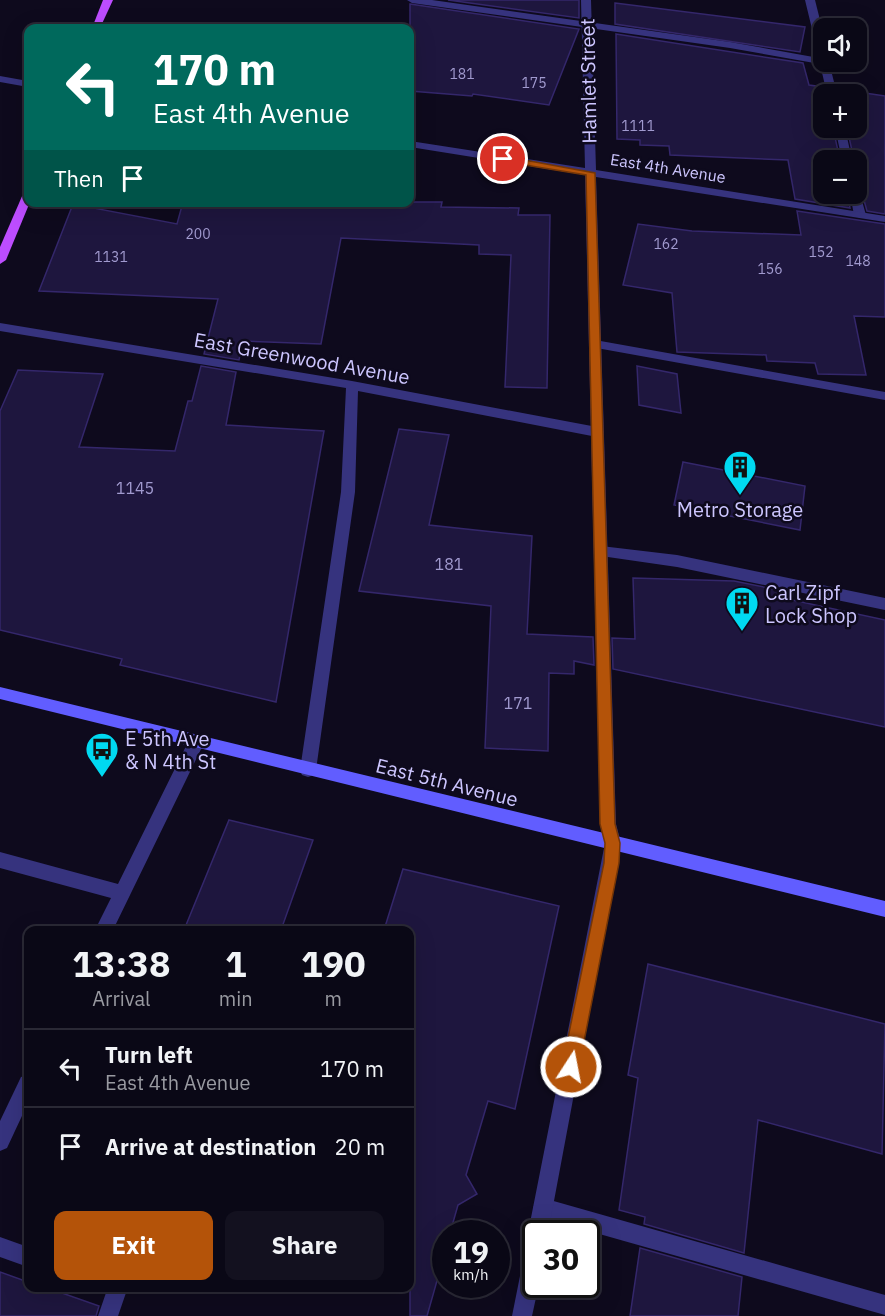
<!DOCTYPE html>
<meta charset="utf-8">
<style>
:root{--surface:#0a0816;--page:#13111f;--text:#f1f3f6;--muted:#999aa1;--line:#2a2935;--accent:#b45309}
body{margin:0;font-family:"IBM Plex Sans",sans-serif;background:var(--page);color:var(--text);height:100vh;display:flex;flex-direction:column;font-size:22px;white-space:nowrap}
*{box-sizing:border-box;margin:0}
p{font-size:20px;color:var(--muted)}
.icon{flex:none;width:33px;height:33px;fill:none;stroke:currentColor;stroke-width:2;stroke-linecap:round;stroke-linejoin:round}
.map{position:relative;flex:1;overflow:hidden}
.panel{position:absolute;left:24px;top:926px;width:390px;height:366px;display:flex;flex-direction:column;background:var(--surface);border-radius:12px;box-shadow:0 6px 24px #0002,0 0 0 2px var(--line)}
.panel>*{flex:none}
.guide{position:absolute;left:24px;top:24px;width:390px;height:183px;border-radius:12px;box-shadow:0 6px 24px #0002,0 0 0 2px var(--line);background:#00695c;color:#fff;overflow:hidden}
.buttons{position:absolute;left:813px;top:18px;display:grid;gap:12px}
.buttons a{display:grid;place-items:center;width:54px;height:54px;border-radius:12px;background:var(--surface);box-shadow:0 6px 24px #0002,0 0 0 2px var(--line);font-size:30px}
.speed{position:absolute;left:432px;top:1220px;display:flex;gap:12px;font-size:30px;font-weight:700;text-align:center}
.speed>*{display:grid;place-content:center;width:78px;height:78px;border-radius:50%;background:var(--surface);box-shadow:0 6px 24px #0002,0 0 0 2px var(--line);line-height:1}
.speed small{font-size:15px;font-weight:400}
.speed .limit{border:3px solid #111;border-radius:9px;background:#fff;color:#111}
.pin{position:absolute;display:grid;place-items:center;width:51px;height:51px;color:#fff;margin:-26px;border:3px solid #fff;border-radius:50%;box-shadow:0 2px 6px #0007}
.me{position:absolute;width:66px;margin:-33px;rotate:11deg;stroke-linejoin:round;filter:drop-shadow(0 0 4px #0008)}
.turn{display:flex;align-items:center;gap:21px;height:126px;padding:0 30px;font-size:27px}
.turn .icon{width:78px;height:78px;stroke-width:2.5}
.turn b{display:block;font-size:42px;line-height:51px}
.then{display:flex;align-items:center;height:57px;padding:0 30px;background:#0003;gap:12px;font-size:22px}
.eta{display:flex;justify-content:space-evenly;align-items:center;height:102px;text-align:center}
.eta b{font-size:36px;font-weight:800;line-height:42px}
.button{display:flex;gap:12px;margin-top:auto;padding:12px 30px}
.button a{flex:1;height:69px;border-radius:12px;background:var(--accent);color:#fff;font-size:24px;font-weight:800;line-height:69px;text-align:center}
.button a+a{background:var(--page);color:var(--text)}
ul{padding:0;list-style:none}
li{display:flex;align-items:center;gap:18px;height:78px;padding:0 30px;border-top:2px solid var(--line)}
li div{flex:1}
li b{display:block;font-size:22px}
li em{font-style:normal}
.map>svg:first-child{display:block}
.building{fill:#1e163e;stroke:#34276b;stroke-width:1.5}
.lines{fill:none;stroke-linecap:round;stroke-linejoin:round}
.service{fill:#36337e;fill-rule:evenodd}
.minor{fill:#36337e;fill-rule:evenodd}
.secondary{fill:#615dff;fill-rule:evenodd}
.primary{fill:#bd4dff;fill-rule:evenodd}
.route{fill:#b45309;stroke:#753606;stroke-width:1.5}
.labels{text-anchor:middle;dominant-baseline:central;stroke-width:5;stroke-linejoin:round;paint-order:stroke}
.far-number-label{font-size:14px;fill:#a19acf}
.far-street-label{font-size:16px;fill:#cdc6ff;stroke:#0e0a1d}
.number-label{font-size:16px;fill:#a19acf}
.street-label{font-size:20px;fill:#cdc6ff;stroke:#0e0a1d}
.poi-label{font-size:20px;fill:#cdc6ff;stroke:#0e0a1d;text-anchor:start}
</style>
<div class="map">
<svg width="885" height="1316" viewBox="0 0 885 1316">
<rect width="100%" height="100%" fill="#0e0a1d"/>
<g class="building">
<path d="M448,0h131v18z"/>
<path d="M615,3l190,24 -5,25 -185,-28z"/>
<path d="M410,4l169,25 -30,76 -76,-11 -1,2 -62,-5z"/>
<path d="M616,34l187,29 6,22 14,2 1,41h9l7,32h-16v34h24l2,14 -55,-9 -7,-39 -118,-5 -1,-9 -29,-1v-5l-23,-1z"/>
<path d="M838,89l47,7v118l-18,-3 -5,-18 -6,-4v-29h-2l-7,-32h9v-34h-17z"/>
<path d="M183,202h259l-1,5 78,1 -1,7h32l-3,173 -42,-1 6,-132 -32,-1v-9l-138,-7 -20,106 -78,-3 -4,19 -35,-6 14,-55 -179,-8 34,-87 104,20z"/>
<path d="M797,211l88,13v93l-31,-1 12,59 -48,-1 -3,-11 -48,-2 -1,-6 -89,-3 -5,-59 -49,-8 15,-61 54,7 109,4z"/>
<path d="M201,366l35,6 -10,53 98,6 -48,271 -156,-37 2,-6 -122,-29v-219l18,-41 85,4 -24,73 96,4 13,-50h4z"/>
<path d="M637,366l40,8 4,39 -42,-8z"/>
<path d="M399,429l50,6 -20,90 103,11 -5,98 66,3 1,28 -20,-4v13l-25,-1 -1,78 -63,-3 6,-142 -132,-15z"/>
<path d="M683,462l122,24 -5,44 -126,-25z"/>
<path d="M633,578l101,3 59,12 -1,7 93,20v107l-272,-58 -1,-31 23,1z"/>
<path d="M229,820l84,20 -32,90h-97z"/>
<path d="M403,869l156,37 -44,203 -27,-8 -22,74 11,19 -19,11 -8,28h-4v16l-19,67h-17v-386h-26z"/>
<path d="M648,964l237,60 -3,130 -124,-34 -14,133 -100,-29 1,-7 -26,-7 19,-132 -10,-3z"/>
<path d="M640,1248l102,29 -4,39h-108z"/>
<path d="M0,1272l28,10v5h17l54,19 -3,10h-96z"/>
</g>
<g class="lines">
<g class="service">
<path d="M407,0h25l298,42 89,16 -14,-58h10l9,36v26h5l8,32h-10l-7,-30 -90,-16 -318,-45z"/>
<path d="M835,128h10l7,32h-10z"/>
<path d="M856,191l4,3 6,21 -6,3 -6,-3 -4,-21h6z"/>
<path d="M0,323l352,58 245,46 7,5 -7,5 -239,-46 -3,101 -39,278 -2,5 -6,2 -6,-2 -2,-5 41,-278 5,-104 -346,-57z"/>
<path d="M595,340l290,52v8l-294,-53v-6z"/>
<path d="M601,546l76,9 208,43v12l-208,-43 -76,-11 -7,-5z"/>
<path d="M196,736l6,2 2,5 -91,187h-18l16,-32 -111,-30v-16l118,32 72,-146z"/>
<path d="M28,1075v28l-21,45 -7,3v-30l21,-44z"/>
<path d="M543,1198l342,97v20l-342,-97 -7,-3 -3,-7 3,-7z"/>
<path d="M0,1237l28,10v20l-28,-10z"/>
<path d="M108,1287h20l-10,29h-20z"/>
</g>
<g class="minor">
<path d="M581,0h10l5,170 289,46v6l-289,-45 20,647 5,19 -73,390h-12v51h3l-7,32h-20l14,-70 4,-8 -2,-5 77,-390 -5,-19 -15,-649 -175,-28v-6l175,27z"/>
<path d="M0,76l28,5v6l-28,-5z"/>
</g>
<path class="secondary" d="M0,687l885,214v16l-885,-218z"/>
<g class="primary">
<path d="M103,0h10l-13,28h-8z"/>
<path d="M28,191l2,11 -24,58 -6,4v-17l23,-53z"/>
</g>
</g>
<path class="route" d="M503,156l92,17 20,651 5,19 -1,20 -40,204 -2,6 -6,3 -6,-3 -3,-6 42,-204 1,-20 -5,-19 -14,-649 -86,-14 -2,-2z"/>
<defs>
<symbol id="building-pin" viewBox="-11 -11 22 30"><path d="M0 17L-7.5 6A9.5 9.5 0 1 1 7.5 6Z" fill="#00d9f1" stroke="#0e0a1d"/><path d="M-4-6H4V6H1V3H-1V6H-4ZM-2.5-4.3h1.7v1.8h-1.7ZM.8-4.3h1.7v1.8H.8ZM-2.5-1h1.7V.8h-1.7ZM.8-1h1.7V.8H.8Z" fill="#111"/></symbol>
<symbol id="bus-pin" viewBox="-11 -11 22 30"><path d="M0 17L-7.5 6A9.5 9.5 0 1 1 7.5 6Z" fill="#00d9f1" stroke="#0e0a1d"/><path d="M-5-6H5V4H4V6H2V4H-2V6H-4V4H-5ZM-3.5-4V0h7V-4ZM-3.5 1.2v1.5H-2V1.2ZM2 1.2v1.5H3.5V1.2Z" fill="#111"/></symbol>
</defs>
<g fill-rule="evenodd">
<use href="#building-pin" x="721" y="448" width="38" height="52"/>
<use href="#building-pin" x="723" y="584" width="38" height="52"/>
<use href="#bus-pin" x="83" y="730" width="38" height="52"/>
</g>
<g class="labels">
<g class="far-number-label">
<text x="462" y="74">181</text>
<text x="534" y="83">175</text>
<text x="638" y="126">1111</text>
<text x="198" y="234">200</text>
<text x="666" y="244">162</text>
<text x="821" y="252">152</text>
<text x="111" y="257">1131</text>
<text x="858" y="261">148</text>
<text x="770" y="269">156</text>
</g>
<g class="far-street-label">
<text transform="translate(668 168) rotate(9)">East 4th Avenue</text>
</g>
<g class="number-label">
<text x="135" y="488">1145</text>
<text x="449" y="564">181</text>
<text x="518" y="703">171</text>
</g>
<g class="street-label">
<text transform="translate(588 81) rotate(-91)">Hamlet Street</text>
<text transform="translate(302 358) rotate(10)">East Greenwood Avenue</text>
<text transform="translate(447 782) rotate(14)">East 5th Avenue</text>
</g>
<g class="poi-label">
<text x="740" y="509" text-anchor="middle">Metro Storage</text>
<text x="765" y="592">Carl Zipf<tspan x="765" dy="23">Lock Shop</tspan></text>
<text x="125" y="738">E 5th Ave<tspan x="125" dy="23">&amp; N 4th St</tspan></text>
</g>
</g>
</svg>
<div class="buttons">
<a><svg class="icon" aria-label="sound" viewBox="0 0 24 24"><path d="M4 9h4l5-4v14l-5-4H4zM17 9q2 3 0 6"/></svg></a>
<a>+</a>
<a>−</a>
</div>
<div class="speed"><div>19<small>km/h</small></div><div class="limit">30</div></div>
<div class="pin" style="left:503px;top:159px;background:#d93025"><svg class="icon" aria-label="arrive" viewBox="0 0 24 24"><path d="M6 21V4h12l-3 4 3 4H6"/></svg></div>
<svg class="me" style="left:571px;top:1067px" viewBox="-20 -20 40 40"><circle r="17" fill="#b45309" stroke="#fff" stroke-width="3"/><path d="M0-11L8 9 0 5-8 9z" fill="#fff"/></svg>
<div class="guide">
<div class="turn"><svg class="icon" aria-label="left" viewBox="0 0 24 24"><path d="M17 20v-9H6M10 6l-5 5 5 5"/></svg><div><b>170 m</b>East 4th Avenue</div></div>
<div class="then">Then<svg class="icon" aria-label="arrive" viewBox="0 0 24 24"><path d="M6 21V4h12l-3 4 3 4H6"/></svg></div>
</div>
<section class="panel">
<div class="eta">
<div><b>13:38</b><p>Arrival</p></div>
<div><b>1</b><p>min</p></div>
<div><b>190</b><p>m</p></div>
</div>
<ul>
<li><svg class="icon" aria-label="left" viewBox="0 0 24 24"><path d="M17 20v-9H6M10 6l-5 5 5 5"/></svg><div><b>Turn left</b><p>East 4th Avenue</p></div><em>170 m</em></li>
<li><svg class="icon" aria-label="arrive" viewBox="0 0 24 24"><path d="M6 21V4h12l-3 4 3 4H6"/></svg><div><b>Arrive at destination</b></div><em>20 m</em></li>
</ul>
<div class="button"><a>Exit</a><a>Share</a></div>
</section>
</div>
